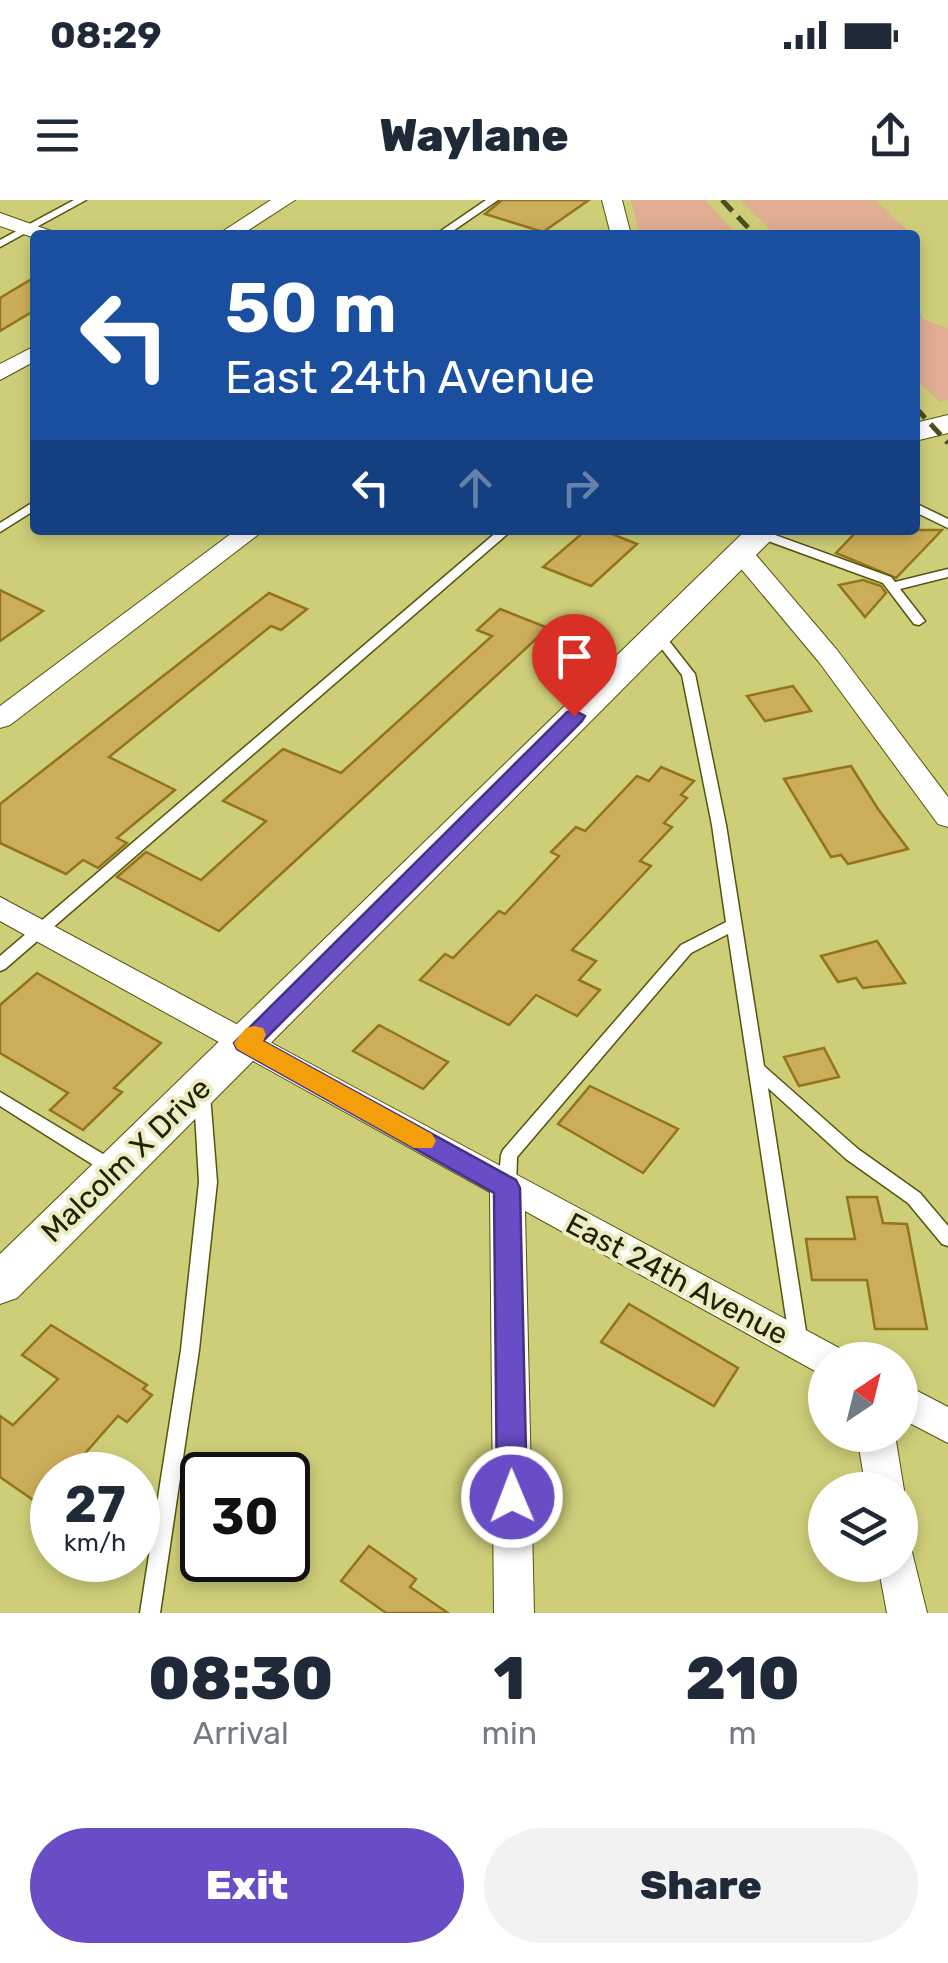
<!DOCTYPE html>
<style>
:root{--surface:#fff;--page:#f2f2f3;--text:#1f2937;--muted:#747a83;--accent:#684dc6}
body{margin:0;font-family:Rubik,sans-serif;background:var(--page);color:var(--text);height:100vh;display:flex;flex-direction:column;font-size:38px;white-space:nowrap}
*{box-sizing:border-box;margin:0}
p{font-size:32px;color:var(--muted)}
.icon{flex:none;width:55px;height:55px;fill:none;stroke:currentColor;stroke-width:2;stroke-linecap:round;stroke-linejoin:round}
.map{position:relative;height:1413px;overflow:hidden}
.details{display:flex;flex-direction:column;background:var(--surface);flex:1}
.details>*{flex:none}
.top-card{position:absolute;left:30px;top:30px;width:890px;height:305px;border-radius:10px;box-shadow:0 5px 15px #0003;background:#1a4fa0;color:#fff;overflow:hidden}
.needle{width:65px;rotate:35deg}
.tools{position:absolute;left:808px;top:1142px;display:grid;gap:20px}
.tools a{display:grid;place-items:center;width:110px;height:110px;border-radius:50%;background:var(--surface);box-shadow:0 5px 15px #0003;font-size:50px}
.speed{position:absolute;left:30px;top:1252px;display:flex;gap:20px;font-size:50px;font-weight:700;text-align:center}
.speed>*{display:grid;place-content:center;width:130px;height:130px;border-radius:50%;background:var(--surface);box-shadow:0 5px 15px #0003;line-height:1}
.speed small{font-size:25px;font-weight:400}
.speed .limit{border:5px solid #111;border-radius:15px;background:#fff;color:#111}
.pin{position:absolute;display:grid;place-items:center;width:85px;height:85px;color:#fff;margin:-102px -42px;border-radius:50% 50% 50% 0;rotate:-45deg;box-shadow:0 0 10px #0007}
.pin .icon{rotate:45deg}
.me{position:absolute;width:110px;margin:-55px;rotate:359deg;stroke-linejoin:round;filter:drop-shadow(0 0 8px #0008)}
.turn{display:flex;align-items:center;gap:35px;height:210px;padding:0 30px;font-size:45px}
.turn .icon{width:130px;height:130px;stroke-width:2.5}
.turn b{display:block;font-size:70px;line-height:85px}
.lanes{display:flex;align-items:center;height:95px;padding:0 30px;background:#0003;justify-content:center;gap:50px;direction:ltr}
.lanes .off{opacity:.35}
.eta{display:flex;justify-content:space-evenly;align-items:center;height:170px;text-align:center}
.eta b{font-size:60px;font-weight:800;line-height:70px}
.cta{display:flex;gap:20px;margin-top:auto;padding:20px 30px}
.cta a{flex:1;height:115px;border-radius:60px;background:var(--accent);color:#fff;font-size:40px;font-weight:800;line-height:115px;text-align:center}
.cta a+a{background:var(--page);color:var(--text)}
.status{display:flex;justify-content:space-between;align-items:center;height:70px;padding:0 50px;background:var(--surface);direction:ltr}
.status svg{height:28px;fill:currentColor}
header{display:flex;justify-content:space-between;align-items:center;height:130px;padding:0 30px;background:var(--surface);font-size:45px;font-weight:800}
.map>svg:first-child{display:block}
.green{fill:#e0ac92}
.building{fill:#ccad5a;stroke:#92741a;stroke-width:2.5}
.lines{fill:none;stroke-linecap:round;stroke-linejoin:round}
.lane-casing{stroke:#55540e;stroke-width:3}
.street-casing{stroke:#55540e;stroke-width:2}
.secondary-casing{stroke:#55540e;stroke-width:2}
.lane{fill:#fff;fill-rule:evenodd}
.street{fill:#fff;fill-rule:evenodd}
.secondary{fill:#fff;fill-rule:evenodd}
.rail{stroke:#4c4c1d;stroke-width:5;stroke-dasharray:15 8;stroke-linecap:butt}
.route{fill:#684dc6;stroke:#443281;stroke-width:2.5}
.slow{fill:#f59e0b}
.labels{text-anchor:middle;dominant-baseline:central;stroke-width:8;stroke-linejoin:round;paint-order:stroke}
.street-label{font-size:30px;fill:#220;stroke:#ebecc3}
</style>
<div class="status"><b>08:29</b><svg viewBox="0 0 49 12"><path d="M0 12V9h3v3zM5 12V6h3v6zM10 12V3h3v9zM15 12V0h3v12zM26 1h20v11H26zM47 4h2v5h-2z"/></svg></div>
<header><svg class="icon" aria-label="menu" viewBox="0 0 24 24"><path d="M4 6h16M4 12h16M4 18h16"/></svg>Waylane<svg class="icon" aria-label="share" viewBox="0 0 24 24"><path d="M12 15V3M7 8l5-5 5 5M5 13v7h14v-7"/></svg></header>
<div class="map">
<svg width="948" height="1413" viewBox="0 0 948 1413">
<rect width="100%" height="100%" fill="#cece79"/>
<g class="green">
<path d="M631,0h74l32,35h-97z"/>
<path d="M740,0h135l35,33 -135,2z"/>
<path d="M915,108l10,12 23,8v72l-8,2 -25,-23z"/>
</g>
<g class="building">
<path d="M502,0h87l-46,32 -58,-18z"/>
<path d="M35,77v33l-35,21v-33z"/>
<path d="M586,330h16l35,14 -46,42 -48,-19z"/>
<path d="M858,330h84l-46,48 -60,-25z"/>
<path d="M863,380l18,6 5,7 -21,24 -26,-32z"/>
<path d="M0,390l43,21 -43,30z"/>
<path d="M269,393l38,16 -26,21 -10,-4 -162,131 66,33 -58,48 10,5 -29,25 -15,-8 -17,14 -66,-31v-39z"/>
<path d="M500,409l48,19 -329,303 -102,-54 29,-25 55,28 65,-59 -43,-20 60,-52 58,24 151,-137 -15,-6z"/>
<path d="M793,486l18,25 -46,10 -18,-25z"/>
<path d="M851,566l27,43 30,40 -60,15 -7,-9 -10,2 -47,-78z"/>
<path d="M661,567l33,14 -13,14 6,3 -23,25 8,4 -32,34 11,5 -79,84 24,11 -17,19 21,10 -23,26 -41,-21 -27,30 -89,-45 25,-26 8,4 46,-47 6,3 54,-58 -8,-4 25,-25 9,4 52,-55 12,5z"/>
<path d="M877,741l28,42 -42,5 -7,-10 -18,4 -17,-26z"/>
<path d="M37,773l124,70 -47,45 8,4 -39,38 -33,-20 18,-17 -68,-40v-48z"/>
<path d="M379,825l69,37 -25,27 -70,-38z"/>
<path d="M824,848l15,29 -40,9 -15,-29z"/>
<path d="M590,886l88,43 -35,44 -85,-49z"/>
<path d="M847,997h30l6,26 24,1 20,105h-52l-8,-49h-55l-6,-41h49z"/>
<path d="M629,1104l109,64 -24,38 -113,-64z"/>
<path d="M51,1125l96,60 -4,4 9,6 -25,27 -9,-6 -52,59h-14v14l-13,15 -39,-27v-61l13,9 45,-46 -36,-24z"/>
<path d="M369,1346l47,33 -6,8 38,26h-62l-45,-32z"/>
</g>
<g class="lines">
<defs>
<g id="lane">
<path d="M74,0h12l-86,47v-7z"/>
<path d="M486,0h12l-51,35h-12z"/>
<path d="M35,301v9l-35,22v-9z"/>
<path d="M915,303l33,16v9l-33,-16z"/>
<path d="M499,330h13l-507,439 -5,2v-15z"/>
<path d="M761,330l130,47 4,5 53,-13v8l-48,12 25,32 -6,4 -5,-1 -31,-41 -126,-46 -2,-3z"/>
<path d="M657,431l5,1 33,42 31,151 38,241 94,83 62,44 28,33v20l-6,-2 -34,-41 -62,-44 -78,-71 40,256 -3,6 -6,2 -6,-2 -3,-6 -62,-410 -37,19 -174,204 -1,31 -3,5 -6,2 -6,-2 -3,-5 3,-33 2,-5 178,-205 45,-23 -14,-97 -30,-150 -31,-40z"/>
<path d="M202,889l6,2 2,4 7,87 -18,168 -39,263h-20l41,-263 18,-168 -5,-87 2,-4z"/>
<path d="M0,892l118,71 2,5 -2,5 -6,2 -6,-2 -106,-67z"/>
</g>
<g id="street">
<path d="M271,0h24l-54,35h-24z"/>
<path d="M602,0h20l9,35h-20z"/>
<path d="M0,13l51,18 3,4h-19v3l-35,-12z"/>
<path d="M35,146v15l-35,19v-16z"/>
<path d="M236,330h28l-254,195 -10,3v-22z"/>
<path d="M741,346l9,2 87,102 111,147v30l-10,-3 -119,-162 -87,-104 -3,-5 3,-5z"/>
<path d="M0,697l841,452 5,11h-21v15l-10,-4 -290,-160 9,402h-40l-4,-421 -490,-271z"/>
<path d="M900,1182l48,25v36l-48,-25z"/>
<path d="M857,1235h38l9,55 -4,10v-10h-34z"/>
<path d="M900,1347l12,5 15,61h-40l-9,-48h22z"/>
</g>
<g id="secondary">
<path d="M948,215v18l-33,8v-18z"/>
<path d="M746,330h35l-764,768 -17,6v-50z"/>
</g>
</defs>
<use href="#lane" class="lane-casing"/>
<use href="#street" class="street-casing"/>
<use href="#secondary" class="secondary-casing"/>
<use href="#lane" class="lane"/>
<use href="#street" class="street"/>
<use href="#secondary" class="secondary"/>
<g class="rail">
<path d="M722,0l33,35"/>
<path d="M915,207l33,36"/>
</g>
</g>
<path class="route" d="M574,510l11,6 -3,5 -319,320 253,139 4,8 7,309 -5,10 -10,4 -11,-4 -4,-10 -3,-304 -257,-144 -3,-6 333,-331z"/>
<path class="slow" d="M254,826l9,2 3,7 -3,6 169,93 4,7 -4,7h-18l-177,-99 -3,-6 12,-15z"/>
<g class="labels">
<g class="street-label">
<text transform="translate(126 960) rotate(-44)">Malcolm X Drive</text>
<text transform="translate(677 1079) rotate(28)">East 24th Avenue</text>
</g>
</g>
</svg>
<div class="tools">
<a><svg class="needle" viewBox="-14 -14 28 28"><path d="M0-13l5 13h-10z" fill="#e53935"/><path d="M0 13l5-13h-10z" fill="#747a83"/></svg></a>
<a><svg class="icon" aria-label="layers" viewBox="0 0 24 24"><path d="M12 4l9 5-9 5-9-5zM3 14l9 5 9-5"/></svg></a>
</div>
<div class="speed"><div>27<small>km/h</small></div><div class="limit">30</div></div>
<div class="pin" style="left:574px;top:516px;background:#d93025"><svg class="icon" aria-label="arrive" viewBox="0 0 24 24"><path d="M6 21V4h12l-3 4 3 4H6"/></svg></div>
<svg class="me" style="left:512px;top:1297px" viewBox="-20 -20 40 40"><circle r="17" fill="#684dc6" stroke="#fff" stroke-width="3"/><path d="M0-11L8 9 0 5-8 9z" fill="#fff"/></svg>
<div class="top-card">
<div class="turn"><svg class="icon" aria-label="left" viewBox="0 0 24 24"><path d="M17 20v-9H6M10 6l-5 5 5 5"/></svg><div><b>50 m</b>East 24th Avenue</div></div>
<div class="lanes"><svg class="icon" aria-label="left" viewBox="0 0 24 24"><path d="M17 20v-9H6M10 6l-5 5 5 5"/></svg><svg class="icon off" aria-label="ahead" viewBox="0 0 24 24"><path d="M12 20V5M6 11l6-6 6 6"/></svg><svg class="icon off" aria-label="right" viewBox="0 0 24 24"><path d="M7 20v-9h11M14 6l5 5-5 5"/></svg></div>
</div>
</div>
<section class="details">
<div class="eta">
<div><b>08:30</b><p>Arrival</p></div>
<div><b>1</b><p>min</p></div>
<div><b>210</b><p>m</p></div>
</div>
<div class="cta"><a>Exit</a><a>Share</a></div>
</section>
